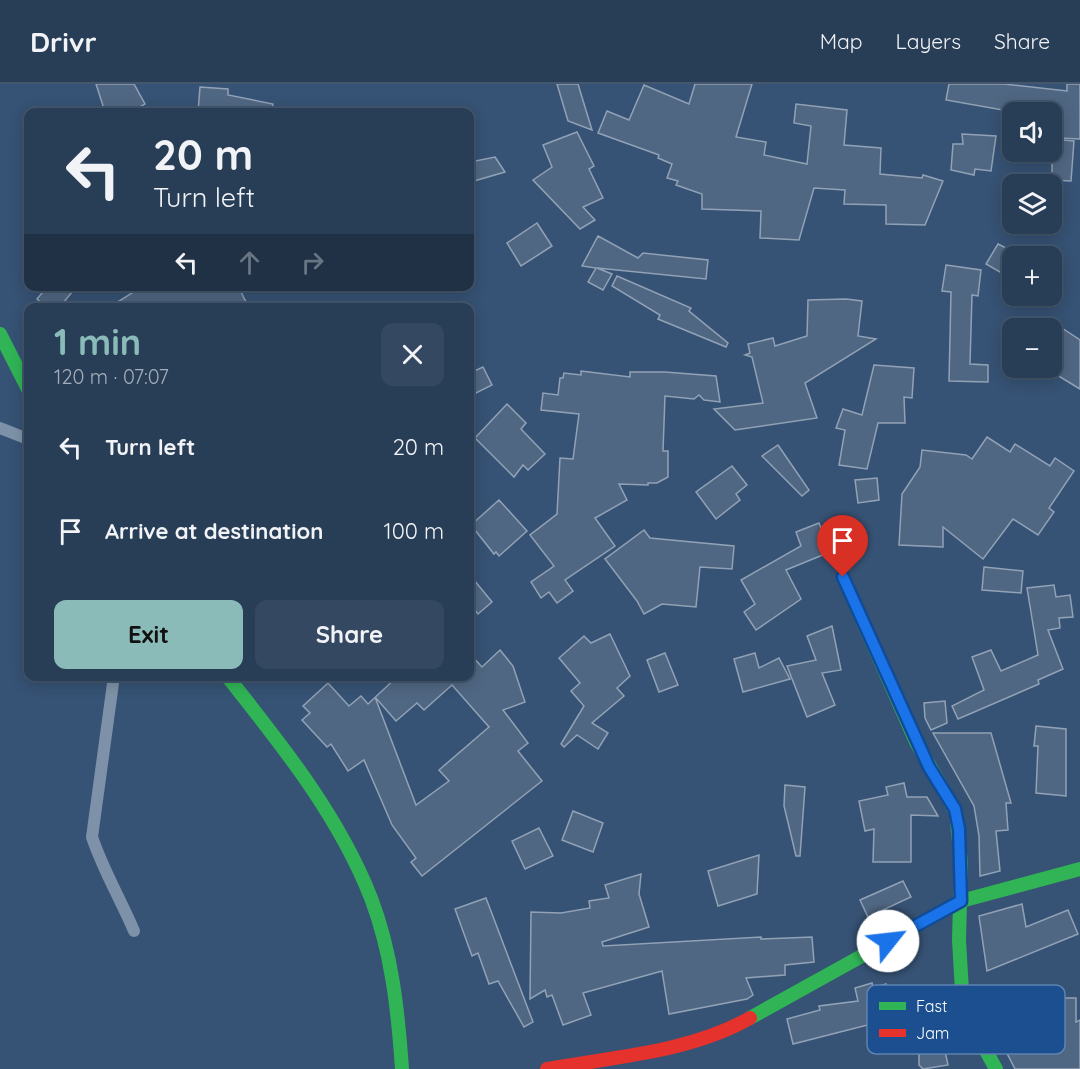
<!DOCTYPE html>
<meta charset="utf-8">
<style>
:root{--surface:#283e57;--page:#344961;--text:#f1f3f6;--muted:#a5aeba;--line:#44576d;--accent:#8bbbb9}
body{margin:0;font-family:Quicksand,sans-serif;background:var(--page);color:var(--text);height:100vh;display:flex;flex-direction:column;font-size:22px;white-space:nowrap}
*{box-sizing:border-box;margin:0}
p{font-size:20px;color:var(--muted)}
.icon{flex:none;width:33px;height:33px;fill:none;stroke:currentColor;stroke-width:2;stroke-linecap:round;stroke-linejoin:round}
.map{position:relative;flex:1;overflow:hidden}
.details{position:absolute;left:24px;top:219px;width:450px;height:378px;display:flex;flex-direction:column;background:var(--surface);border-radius:12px;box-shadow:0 3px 15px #0003,0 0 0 2px var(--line)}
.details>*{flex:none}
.guide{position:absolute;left:24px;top:24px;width:450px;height:183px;border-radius:12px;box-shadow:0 3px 15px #0003,0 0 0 2px var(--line);background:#283e57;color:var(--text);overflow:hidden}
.fabs{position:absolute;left:1002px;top:18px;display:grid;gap:12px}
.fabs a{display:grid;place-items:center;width:60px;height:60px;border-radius:12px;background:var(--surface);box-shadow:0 3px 15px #0003,0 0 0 2px var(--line);font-size:30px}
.pin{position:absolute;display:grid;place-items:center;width:51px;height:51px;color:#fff;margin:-62px -26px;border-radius:50% 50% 50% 0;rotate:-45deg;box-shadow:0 0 6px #0007}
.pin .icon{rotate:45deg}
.me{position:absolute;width:66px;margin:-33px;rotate:61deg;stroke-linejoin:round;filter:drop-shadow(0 0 4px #0008)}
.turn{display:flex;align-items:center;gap:21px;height:126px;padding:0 30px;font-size:27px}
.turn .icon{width:78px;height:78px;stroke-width:2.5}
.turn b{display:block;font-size:42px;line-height:51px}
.lanes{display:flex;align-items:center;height:57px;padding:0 30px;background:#0003;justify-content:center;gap:30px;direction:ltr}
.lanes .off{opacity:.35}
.round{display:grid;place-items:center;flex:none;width:63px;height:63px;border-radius:12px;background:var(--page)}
.overview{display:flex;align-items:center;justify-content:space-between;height:102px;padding:0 30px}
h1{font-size:36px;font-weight:700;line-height:45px;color:var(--accent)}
.action{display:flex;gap:12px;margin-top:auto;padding:12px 30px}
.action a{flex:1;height:69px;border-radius:12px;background:var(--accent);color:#111;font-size:24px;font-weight:700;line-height:69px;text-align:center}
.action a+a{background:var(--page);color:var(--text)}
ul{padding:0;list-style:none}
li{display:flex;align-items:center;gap:18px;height:84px;padding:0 30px}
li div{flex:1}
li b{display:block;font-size:22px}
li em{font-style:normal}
header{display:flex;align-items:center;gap:36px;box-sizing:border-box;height:84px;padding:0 30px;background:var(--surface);border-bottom:2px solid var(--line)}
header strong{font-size:28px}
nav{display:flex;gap:33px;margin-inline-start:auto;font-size:21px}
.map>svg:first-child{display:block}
.building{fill:#506783;stroke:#92a2b6;stroke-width:1.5;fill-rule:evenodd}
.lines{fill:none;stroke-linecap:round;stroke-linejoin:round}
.lane{stroke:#7d92a8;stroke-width:12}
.fast{stroke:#30b455;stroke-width:14}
.jam{stroke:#e5322d;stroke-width:14}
.route-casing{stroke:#114b97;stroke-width:15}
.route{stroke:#1a73e8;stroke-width:10}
.key{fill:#1b4f8f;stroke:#5f84b1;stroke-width:1.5}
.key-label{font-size:16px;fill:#fff}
</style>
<header>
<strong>Drivr</strong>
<nav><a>Map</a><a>Layers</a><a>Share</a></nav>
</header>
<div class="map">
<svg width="1080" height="985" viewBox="0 0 1080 985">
<rect width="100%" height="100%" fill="#365274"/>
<g class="building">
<path d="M96,0h38l11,20 -14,8h-26z"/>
<path d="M557,0h21l14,46 -24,-9z"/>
<path d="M695,0h57l-16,53 30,5 -2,13 43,9 4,-38 -17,-3 2,-19 51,6 -3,35 37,3 -1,26 42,4 1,-3 20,6 -18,44 -39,-1v-19l-42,-1 1,-14 -31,-2 -15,52 -39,-2 1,-27 -59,-2v-15l-26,-9 2,-4 -11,-3 5,-14 -14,-6 1,-3 -61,-22 9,-22 22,9 15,-35 45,19z"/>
<path d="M949,0h55l63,7v-7h13v55l-19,-1 2,-16 -11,-2v-8h-38l-68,-12z"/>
<path d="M200,3l28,2v6l45,9 -1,8h-74z"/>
<path d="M577,48l17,34 -5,3 14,29 -20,9 12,13 -15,9 -47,-49 19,-13 -9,-22z"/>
<path d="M962,50l34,2 -5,35 -16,-2 -1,6 -23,-5 2,-26h10z"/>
<path d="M1052,55l22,2 -3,40 -19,-1z"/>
<path d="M495,73l10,15 -31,9 -4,-19z"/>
<path d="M537,139l15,23 -31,20 -14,-23z"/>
<path d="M598,152l40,22 5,-5 65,7 -2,19 -109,-11 15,6 -9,16 -15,-8 8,-14 -14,-2z"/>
<path d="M998,160l14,7v28l-26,-15z"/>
<path d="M946,181l35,5 -3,26 -6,-1 -2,69 18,1v17l-39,-1 2,-89 -9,-1z"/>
<path d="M617,192l74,32 -2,3 39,32 -2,4 -68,-28 2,-4 -48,-29z"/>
<path d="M48,202h29l-18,22h-12l-10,-9z"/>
<path d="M143,202h95l11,22h-141z"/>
<path d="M846,215l16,2 -4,35 18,3 -71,44 12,35 -82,12 -21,-21 49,-6 -11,-46 -7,-2 5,-2 -2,-9 25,-6 2,8 32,-10 1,-36z"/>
<path d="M1062,244l18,12v49l-28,-17v-43l6,5z"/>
<path d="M874,281l40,3 -2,30 -8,-1 1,26h-27l-11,46 -28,-4 6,-35 -9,-2 7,-19 19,6z"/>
<path d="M483,283l9,18 -22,11v-23z"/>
<path d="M581,287l49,6v-5h35l51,4 4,26 -16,-2 -5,-5 -5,4 -29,-3 -2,55h5v26l-11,6h-9v2l-29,-1 8,16 -32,18 20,28 -50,34 8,11 -16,12 -8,-11 -8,6 -10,-16 23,-16 -24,-31 27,-21 3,-56 13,1 6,-45 -38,-4 2,-17 15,2 2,-17h3l1,-5 17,2z"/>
<path d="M507,320l19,19 -5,6 24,25 -17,16 -5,-5 -9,12 -39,-39z"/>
<path d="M987,353l23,15 5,-8 35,22 5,-8 19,13 -25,37 5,4 -16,23 -25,-16 -30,40 -40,-32v20l-44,-2 3,-51 18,-27 2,-17 44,5 6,4z"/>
<path d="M778,361l31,45 -7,6 -40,-40z"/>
<path d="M732,382l15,19 -11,9 4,6 -24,19 -20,-27z"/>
<path d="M877,394l2,22 -21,3 -3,-23z"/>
<path d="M499,416l28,31 -28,25 -3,-4 -2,2 -23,-29z"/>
<path d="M819,439l11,29 -44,18 15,29 -45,31 -12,-18 11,-8 -14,-24 60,-34 -5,-14z"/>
<path d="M644,446l6,8 84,8 -2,23 -32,-2 -4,40 -34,-3 -18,10 -7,-13 -32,-42z"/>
<path d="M984,483l39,4 -2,22 -39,-3z"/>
<path d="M470,491l22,27 -14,12 -8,-10z"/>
<path d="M1054,501l2,12 14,-2 3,22 -14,1 1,10 -12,2 15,39 -25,11 1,4 -81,35 -6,-13 32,-16 -12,-33 19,-7 10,21 37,-16 -11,-67z"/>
<path d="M832,542l9,44 -19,3 13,32 -28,12 -20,-51 29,-6 -9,-24z"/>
<path d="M610,550l20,42 -13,12 7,8 -32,27 16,10 -10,16 -21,-14 -13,12 -3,-3 23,-38 -13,-15 9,-8 -21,-25 25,-22 7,7z"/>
<path d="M500,566l13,16 12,36 -22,8 25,33 -10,8 24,30 -120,95 -11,-14 5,-4 -24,-33 -28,-65 -16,11 -17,-27 -4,3 -25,-27 8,-7 -7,-7 25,-23 21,23 12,-10 7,8 30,-28h72v-22l12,13zM452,601l37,42 -50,43 10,11 -33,24 -41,-108 21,24 21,-18 7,7z"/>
<path d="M665,569l13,32 -19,7 -12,-32z"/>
<path d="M755,569l4,15 20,-10 11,21 -47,13 -9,-33z"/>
<path d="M945,617l2,22 -16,7 -6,-12 -1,-15z"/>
<path d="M1036,642l30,3v67l-30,-3 2,-47h-4z"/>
<path d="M933,649h58l20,70h-5l2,27 -12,1 4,40 -20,5 -1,-40 -5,-30z"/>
<path d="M904,699l3,14h20l11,19 -27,-1v47h-38l1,-33 -9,2 -6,-30 29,-6 -2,-8z"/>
<path d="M785,701l20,2 -5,69h-4l-12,-50z"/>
<path d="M573,727l30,12 -10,29 -31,-12z"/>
<path d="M539,744l14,28 -28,13 -13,-28z"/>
<path d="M759,771l-2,39 -39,12 -10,-35z"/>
<path d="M641,790l-2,20 10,33 -47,15 1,4 158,-9v2l51,-2 2,25 -29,3v10l-39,3 7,17 -6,4 -78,15 -7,-43 -79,22 8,22 -28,10 -11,-30 -5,2 -2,-7 -15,9 1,-87 30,1 29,-5 -1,-7 20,-3 -4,-13z"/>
<path d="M903,797l8,16 -43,20 -8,-17z"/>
<path d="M486,814l47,124 -9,5 -26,-46 -9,3 -11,-31 -6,3 -17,-47z"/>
<path d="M1022,820l4,23 42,-17 10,24 -91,37 -8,-55z"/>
<path d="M872,899l1,5 13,-4 9,34 -102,26 -6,-25 33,-9 -1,-4 39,-5 -3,-13z"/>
<path d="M1058,914h18v24l4,-2v49h-65l-26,-51z"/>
<path d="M947,924l8,29h-13l6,28 -25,4 -4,-4v-56z"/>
</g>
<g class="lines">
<g class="lane">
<path d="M0,344l28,11"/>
<path d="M114,592l-22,161c11,33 29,63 42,94"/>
</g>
<g class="fast">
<path d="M0,250l28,55"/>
<path d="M843,493l73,165 40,70 5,51 -2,77 3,51 9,32 25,46"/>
<path d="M227,592c54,68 112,140 144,222 21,55 27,113 31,171"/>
<path d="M750,934l211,-117 119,-32"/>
</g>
<path class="jam" d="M547,985c66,-12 144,-17 203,-51"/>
</g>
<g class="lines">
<defs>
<path id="route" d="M843,493l86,190 26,42 4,20 2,72 -73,40"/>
</defs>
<use href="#route" class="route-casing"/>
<use href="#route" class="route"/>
</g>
<rect x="867" y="901" width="198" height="69" rx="9" class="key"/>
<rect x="879" y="918" width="27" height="8" fill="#30b455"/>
<rect x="879" y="945" width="27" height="8" fill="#e5322d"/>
<g class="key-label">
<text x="916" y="928">Fast</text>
<text x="916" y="955">Jam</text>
</g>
</svg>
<div class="fabs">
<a><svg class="icon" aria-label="sound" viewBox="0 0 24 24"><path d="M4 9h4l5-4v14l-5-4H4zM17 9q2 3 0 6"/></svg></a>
<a><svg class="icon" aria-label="layers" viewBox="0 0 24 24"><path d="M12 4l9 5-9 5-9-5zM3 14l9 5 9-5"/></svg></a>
<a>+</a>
<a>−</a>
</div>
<div class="pin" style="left:843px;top:493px;background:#d93025"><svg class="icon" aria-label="arrive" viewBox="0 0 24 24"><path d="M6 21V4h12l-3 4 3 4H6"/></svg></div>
<svg class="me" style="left:888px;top:857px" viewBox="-20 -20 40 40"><circle r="19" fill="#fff"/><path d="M0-13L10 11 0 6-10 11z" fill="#1a73e8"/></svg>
<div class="guide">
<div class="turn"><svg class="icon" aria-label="left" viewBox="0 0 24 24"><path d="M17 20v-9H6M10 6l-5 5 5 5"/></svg><div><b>20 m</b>Turn left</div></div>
<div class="lanes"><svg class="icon" aria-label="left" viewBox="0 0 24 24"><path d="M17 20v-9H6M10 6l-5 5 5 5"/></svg><svg class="icon off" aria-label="ahead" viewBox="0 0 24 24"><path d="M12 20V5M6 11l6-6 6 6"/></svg><svg class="icon off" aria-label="right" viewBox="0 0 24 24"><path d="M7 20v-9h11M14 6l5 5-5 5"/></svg></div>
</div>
<section class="details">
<div class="overview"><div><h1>1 min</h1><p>120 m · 07:07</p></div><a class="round"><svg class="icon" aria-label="close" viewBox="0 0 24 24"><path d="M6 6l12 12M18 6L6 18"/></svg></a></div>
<ul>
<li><svg class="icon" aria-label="left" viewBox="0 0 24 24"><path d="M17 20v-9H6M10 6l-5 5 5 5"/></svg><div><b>Turn left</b></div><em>20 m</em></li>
<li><svg class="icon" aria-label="arrive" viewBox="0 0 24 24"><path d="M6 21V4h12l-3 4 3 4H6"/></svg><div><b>Arrive at destination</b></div><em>100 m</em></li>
</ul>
<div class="action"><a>Exit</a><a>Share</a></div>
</section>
</div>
